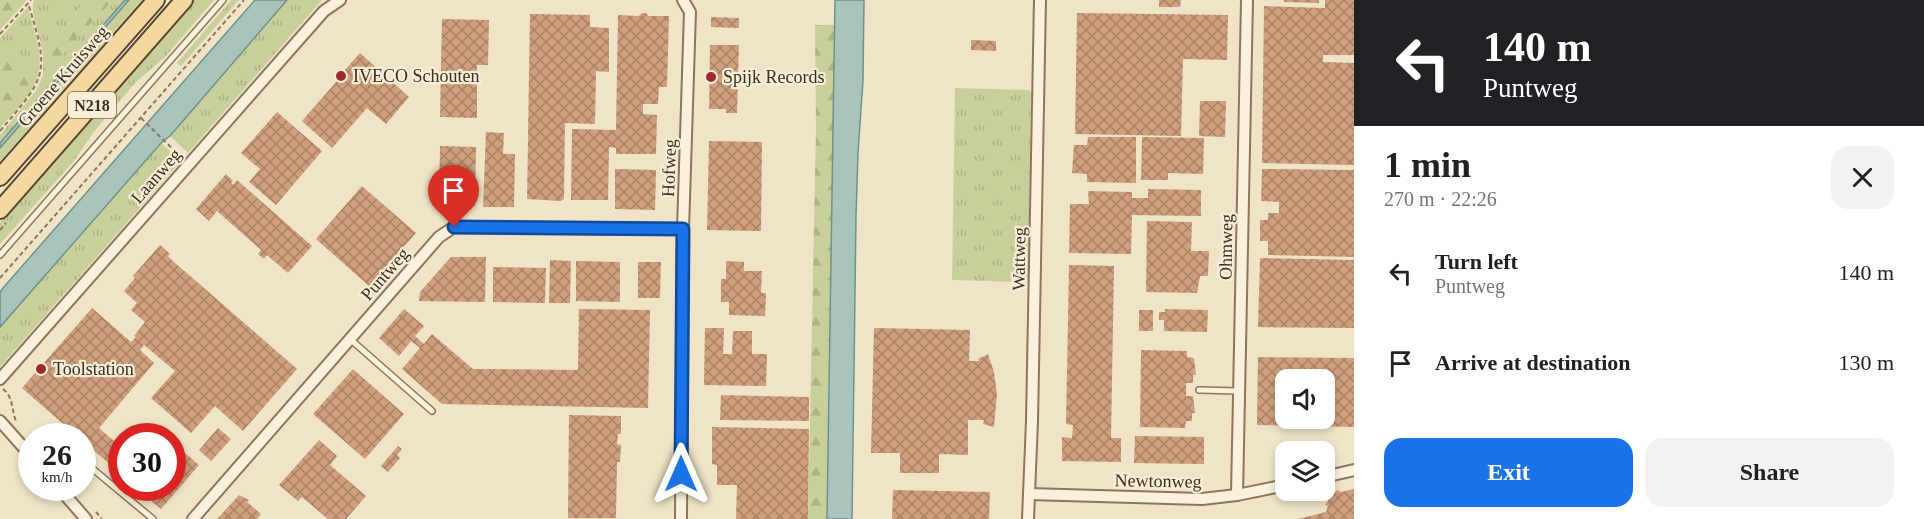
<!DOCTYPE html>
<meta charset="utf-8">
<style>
:root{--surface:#fff;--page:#f2f2f2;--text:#202124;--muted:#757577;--accent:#1a73e8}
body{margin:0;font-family:Georgia,serif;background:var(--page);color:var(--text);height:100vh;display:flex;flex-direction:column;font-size:22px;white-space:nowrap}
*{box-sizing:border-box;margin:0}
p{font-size:20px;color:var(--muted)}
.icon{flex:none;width:33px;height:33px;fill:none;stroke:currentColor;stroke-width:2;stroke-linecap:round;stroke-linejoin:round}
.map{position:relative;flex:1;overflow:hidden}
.side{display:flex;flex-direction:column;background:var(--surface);width:570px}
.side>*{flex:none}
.top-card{background:#202124;color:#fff;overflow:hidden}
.controls{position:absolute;left:1275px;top:369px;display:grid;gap:12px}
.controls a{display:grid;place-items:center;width:60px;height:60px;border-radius:12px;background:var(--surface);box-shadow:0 3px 9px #0003;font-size:30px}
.speed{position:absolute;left:18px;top:423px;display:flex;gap:12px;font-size:30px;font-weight:700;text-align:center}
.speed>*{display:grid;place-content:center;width:78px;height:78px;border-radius:50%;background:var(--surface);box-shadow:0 3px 9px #0003;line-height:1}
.speed small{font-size:15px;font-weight:400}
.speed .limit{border:9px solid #d22;background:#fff;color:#111}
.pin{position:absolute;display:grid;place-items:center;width:51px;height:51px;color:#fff;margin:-62px -26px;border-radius:50% 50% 50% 0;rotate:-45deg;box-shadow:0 0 6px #0007}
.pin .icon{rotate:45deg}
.me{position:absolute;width:66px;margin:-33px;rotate:0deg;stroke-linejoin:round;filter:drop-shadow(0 0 4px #0008)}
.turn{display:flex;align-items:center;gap:21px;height:126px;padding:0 30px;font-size:27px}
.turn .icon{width:78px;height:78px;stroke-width:2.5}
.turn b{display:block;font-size:42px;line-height:51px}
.round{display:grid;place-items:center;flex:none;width:63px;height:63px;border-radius:18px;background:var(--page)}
.overview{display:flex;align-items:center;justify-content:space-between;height:102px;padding:0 30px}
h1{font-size:36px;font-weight:800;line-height:45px}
.action{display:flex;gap:12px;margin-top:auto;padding:12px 30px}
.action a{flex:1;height:69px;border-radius:18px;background:var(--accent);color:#fff;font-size:24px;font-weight:800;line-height:69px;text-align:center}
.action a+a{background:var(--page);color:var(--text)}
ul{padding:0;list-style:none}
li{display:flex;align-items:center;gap:18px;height:90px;padding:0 30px}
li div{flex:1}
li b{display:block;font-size:22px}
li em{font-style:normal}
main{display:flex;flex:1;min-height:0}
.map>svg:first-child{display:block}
.grass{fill:url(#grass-tufts)}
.forest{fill:url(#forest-firs)}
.water{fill:#a9c4bc;stroke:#6f938a;stroke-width:1.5}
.building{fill:url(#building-cross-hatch);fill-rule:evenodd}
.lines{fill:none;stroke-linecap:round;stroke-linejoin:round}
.lane-casing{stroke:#8d765c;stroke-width:8}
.street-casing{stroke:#8d765c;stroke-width:14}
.primary-casing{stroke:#5b4430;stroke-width:20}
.path{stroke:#8d765c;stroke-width:2;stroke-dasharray:4.5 3;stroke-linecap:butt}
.lane{stroke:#faf1dc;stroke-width:5}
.street{stroke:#faf1dc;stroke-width:10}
.primary{stroke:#f3d9a0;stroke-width:16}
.route-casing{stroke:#114b97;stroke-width:15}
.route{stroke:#1a73e8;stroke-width:10}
.poi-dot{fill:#9e2a2b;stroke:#f7eed8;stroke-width:2}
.labels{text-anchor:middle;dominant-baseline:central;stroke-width:4.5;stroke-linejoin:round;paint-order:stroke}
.shield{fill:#f7eed8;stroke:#756857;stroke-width:1.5}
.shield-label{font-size:16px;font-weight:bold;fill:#3d2e20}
.street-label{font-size:18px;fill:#3d2e20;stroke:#f7eed8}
.poi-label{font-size:18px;fill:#3d2e20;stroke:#f7eed8;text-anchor:start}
</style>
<main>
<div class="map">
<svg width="1354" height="519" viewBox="0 0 1354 519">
<defs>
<pattern id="grass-tufts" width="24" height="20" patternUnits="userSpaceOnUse" patternTransform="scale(1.5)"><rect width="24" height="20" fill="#c9cf9b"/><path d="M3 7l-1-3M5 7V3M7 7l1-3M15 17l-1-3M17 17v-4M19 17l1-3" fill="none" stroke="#aeb285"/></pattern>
<pattern id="forest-firs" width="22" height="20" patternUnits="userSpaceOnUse" patternTransform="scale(1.5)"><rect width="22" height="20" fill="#c9cf9b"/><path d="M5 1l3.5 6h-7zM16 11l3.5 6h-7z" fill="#aeb285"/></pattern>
<pattern id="building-cross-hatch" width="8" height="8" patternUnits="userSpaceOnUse" patternTransform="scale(1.5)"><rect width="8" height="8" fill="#cf9f7d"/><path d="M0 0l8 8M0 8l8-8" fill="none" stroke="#a98266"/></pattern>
</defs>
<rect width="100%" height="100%" fill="#f0e4c8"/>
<g class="grass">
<path d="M34,0h50l-10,18 -31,35c-2,-14 -14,-43 -9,-53z"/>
<path d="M113,0h12l-125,143v-8l35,-43 8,-17z"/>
<path d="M129,0h13l-142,161v-13z"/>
<path d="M191,0h23l-49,57 -30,26 -42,50 -19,28 -74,83v-22z"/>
<path d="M231,0h8l-58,66 -4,-3z"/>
<path d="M287,0h35l-134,153 -18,-17z"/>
<path d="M28,7c6,27 18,48 8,76l1,-8 -30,-19 -7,-8v-10z"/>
<path d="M955,88l74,2 2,3 -3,187 -6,2 -70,-2z"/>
<path d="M161,143l20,18 -181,206v-40z"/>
</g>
<g class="forest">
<path d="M0,0h27l-27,30z"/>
<path d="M84,0h29l-70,75v-22l31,-35z"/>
<path d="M815,25h19v114l-7,380h-19l8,-391z"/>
<path d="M0,48l7,8c61,7 13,50 -7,72z"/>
</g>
<g class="water">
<path d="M125,0h4l-129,148v-5z"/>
<path d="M255,0h32l-117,136 -9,7 -161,184v-35l3,-4z"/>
<path d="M835,0h29l-1,80 -5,73 -2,63 -4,303h-25z"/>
</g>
<g class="building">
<path d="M1159,0h22l-1,7h-21z"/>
<path d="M1284,0h35v3l-35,-1z"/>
<path d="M1325,0h29v55h-31v7l31,1v102l-92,-2 2,-157 61,2z"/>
<path d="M642,13h4l3,3h20l-2,71h-8l-1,17h-15v10l14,1 -1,39h-40v-6l-7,-1 -1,53h-37l1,-71 44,1 2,-115 21,1z"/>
<path d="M1077,13l151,2 -1,45 -44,-1 -2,77 -106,-2z"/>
<path d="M530,14l60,1v12l19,1v44l-13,-1 -1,53 -30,-1 -1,76 -4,2 -33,-2z"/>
<path d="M711,17l28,1v10l-28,-1z"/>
<path d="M442,19l47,1 -1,45h-11v53l-37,-1z"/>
<path d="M971,40l25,1v10l-25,-1z"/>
<path d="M710,45h29l-2,68h-11v-4h-17z"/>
<path d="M360,53l49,44 -23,27 -19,-16 -35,40 -30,-27 35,-40v-7l6,-2z"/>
<path d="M1200,101h26l-1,36 -26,-1z"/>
<path d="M277,112l45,39 -46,54 -27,-23 11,-13 -19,-16z"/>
<path d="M486,132l18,1 -1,21h12l-1,53h-31z"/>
<path d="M1088,137h48v46l-49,-1v-8l-15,-1 2,-28h13z"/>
<path d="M1142,137l62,1 -1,36 -35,-1v7h-27z"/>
<path d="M709,141l53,1 -1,89 -54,-1z"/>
<path d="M440,146l36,1 -1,59h-36z"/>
<path d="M615,169l41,1 -1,40 -40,-1z"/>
<path d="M1262,169l92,1v87l-86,-2v-14h-8v-21h8v-7h11v-11l-18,-1z"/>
<path d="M226,174l7,7 -2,2 2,2 4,-5 75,66 -24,27 -21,-18 -3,4 -6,-5 3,-4 -44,-39 -8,10 -13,-12z"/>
<path d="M362,186l54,47 -47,53 -53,-47z"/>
<path d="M1148,189l53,1v26l-69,-1 -1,39 -62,-1 1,-49h19l-1,-13 44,1v6h16z"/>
<path d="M1147,221l45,1 -1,29h18l-1,25h-8l-3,17 -51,-1z"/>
<path d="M160,245l10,9 -2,2 6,6 123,107 -54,62 -28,-25 -24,27 -40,-35 24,-27 -31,-26 -4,5 14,13 -55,65 23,20v26l-40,-33v-5h-5l-55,-48 70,-80 39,34 5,-5 -2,-1 11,-14 -14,-12 6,-7 -13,-12 11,-13 -2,-2z"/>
<path d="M451,257h35l-1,45 -66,-1 1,-9z"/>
<path d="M1260,258l94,2v68l-96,-1z"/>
<path d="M550,260l21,1 -1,42h-21z"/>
<path d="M576,261l44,1v40l-44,-1z"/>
<path d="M726,261l18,1v9h18l-1,22h5l-1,23 -36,-1v-13h-8v-23h5z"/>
<path d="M638,262h23l-1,36h-22z"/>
<path d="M1069,265l45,1 -3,172h10v24l-59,-1v-24l10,1 1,-13 -7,-1z"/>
<path d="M493,267l53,1 -1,35 -52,-1z"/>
<path d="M404,309l20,17 -9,10 9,8 8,-10 41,35 105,1 1,-61 71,1 -2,98 -206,-4 -40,-35 18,-21 -9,-7 -12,15 -20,-18z"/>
<path d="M1165,309l43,1 -1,22 -43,-1v-11h-5v-8h6z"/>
<rect x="1139" y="310" width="14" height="21"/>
<path d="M705,328h19l-1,26h9l1,-23h19v23h15l-1,32 -62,-1z"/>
<path d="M874,328l96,2 -1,31h10l-1,-2 10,-5 6,18 3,22 -3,33 -11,-3 1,-4h-16v35l-29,-1v19h-39v-20h-29z"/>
<path d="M1141,350l46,1v6l7,1 2,17h-3v8h-7v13h7l2,17h-3v8h-6l-1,7 -45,-1z"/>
<path d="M1258,357l96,1v69l-97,-2zM1286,380h38v38h-38z"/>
<path d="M353,369l51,45 -39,45 -52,-45z"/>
<path d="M721,395l88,2v24l-89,-1z"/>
<path d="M569,415l52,1v18h-3l-1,10 4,1 -1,17h-3l-1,56h-48z"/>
<path d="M712,427l97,2 -1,90h-72l1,-34h-20v-20l-5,-1z"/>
<path d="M218,428l13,11 -20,22 -12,-11z"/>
<path d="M1135,436l69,1v27l-70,-1z"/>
<path d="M319,440l18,16 -7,9 36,31 -20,23h-18l-26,-22 -4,4 -19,-16z"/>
<path d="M398,446l4,3 -5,6 3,3 -12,14 -7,-6z"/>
<path d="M184,452l15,13 -38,44 -25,-21h36v-23z"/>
<path d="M1354,489v30h-56l28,-7 2,-6 -3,-1 8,-12 5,-3 3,2z"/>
<path d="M893,490l97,2 -1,27h-97z"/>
<path d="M239,495l10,5 -2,2 14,12 -4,5h-40z"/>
</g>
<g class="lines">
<defs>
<g id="lane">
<path d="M0,255l223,-255"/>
<path d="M350,339l82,72"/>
<path d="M1199,390l40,1"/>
<path d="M82,460l71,59"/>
</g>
<g id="street">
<path d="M0,379l324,-368 16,-11"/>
<path d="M0,421l32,36"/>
<path d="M1324,477l30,-7"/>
<path d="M59,488l27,31"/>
<path d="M1029,494l173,5 35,-4 49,-10"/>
<path d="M1237,495l10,-495"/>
<path d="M193,519l246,-282 15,-10 229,2"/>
<path d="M681,519l2,-290 7,-217 -7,-12"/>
<path d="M1028,519l4,-98 8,-421"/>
</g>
<g id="primary">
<path d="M0,177l156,-177"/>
<path d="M0,210l184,-210"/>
</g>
</defs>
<use href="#lane" class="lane-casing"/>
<use href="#street" class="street-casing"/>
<use href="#primary" class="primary-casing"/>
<g class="path">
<path d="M0,34l31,-34"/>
<path d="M141,118l41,40"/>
<path d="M0,131c47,-55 50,-57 28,-128"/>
<path d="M0,230l6,-7"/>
<path d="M0,278l244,-278"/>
<path d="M3,389c11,9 8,20 13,32"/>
<path d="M96,512l6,7"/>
</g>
<use href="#lane" class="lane"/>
<use href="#street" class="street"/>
<use href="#primary" class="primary"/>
</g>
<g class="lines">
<defs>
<path id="route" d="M454,227l229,2 -2,245"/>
</defs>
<use href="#route" class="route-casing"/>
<use href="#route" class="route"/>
</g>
<g class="poi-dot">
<circle cx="341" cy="76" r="6"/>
<circle cx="711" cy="77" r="6"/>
<circle cx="41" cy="369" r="6"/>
</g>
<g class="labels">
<rect class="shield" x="68" y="92" width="48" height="26" rx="4.5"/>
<g class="shield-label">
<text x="92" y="105">N218</text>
</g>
<g class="street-label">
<text transform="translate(63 76) rotate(-49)">Groene Kruisweg</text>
<text transform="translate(669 168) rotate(-88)">Hofweg</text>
<text transform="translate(156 176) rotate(-49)">Laanweg</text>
<text transform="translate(1226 247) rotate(-89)">Ohmweg</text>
<text transform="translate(1019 259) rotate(-89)">Wattweg</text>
<text transform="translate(385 274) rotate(-49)">Puntweg</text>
<text transform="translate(1158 481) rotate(1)">Newtonweg</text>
</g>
<g class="poi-label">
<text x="353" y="76">IVECO Schouten</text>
<text x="723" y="77">Spijk Records</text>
<text x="53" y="369">Toolstation</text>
</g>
</g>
</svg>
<div class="controls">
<a><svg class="icon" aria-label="sound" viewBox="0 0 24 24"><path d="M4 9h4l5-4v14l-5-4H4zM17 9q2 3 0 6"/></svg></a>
<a><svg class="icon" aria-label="layers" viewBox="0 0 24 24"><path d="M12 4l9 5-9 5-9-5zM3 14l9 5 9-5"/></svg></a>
</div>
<div class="speed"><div>26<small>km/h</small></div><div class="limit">30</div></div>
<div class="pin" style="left:454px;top:227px;background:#d93025"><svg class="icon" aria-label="arrive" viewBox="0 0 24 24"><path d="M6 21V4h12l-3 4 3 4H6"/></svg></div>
<svg class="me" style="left:681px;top:474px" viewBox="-20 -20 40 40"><path d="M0-17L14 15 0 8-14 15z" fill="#1a73e8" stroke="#fff" stroke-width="4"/></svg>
</div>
<section class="side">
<div class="top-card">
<div class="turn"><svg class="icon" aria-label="left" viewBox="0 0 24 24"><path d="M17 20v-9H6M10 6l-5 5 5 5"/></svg><div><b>140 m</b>Puntweg</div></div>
</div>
<div class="overview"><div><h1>1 min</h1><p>270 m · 22:26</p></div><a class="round"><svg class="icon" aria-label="close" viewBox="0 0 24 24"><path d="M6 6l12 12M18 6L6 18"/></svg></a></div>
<ul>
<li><svg class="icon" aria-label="left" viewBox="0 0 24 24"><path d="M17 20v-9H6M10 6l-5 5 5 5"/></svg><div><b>Turn left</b><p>Puntweg</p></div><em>140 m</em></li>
<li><svg class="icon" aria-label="arrive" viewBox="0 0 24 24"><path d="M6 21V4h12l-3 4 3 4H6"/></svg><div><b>Arrive at destination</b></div><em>130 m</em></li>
</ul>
<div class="action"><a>Exit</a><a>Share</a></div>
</section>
</main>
